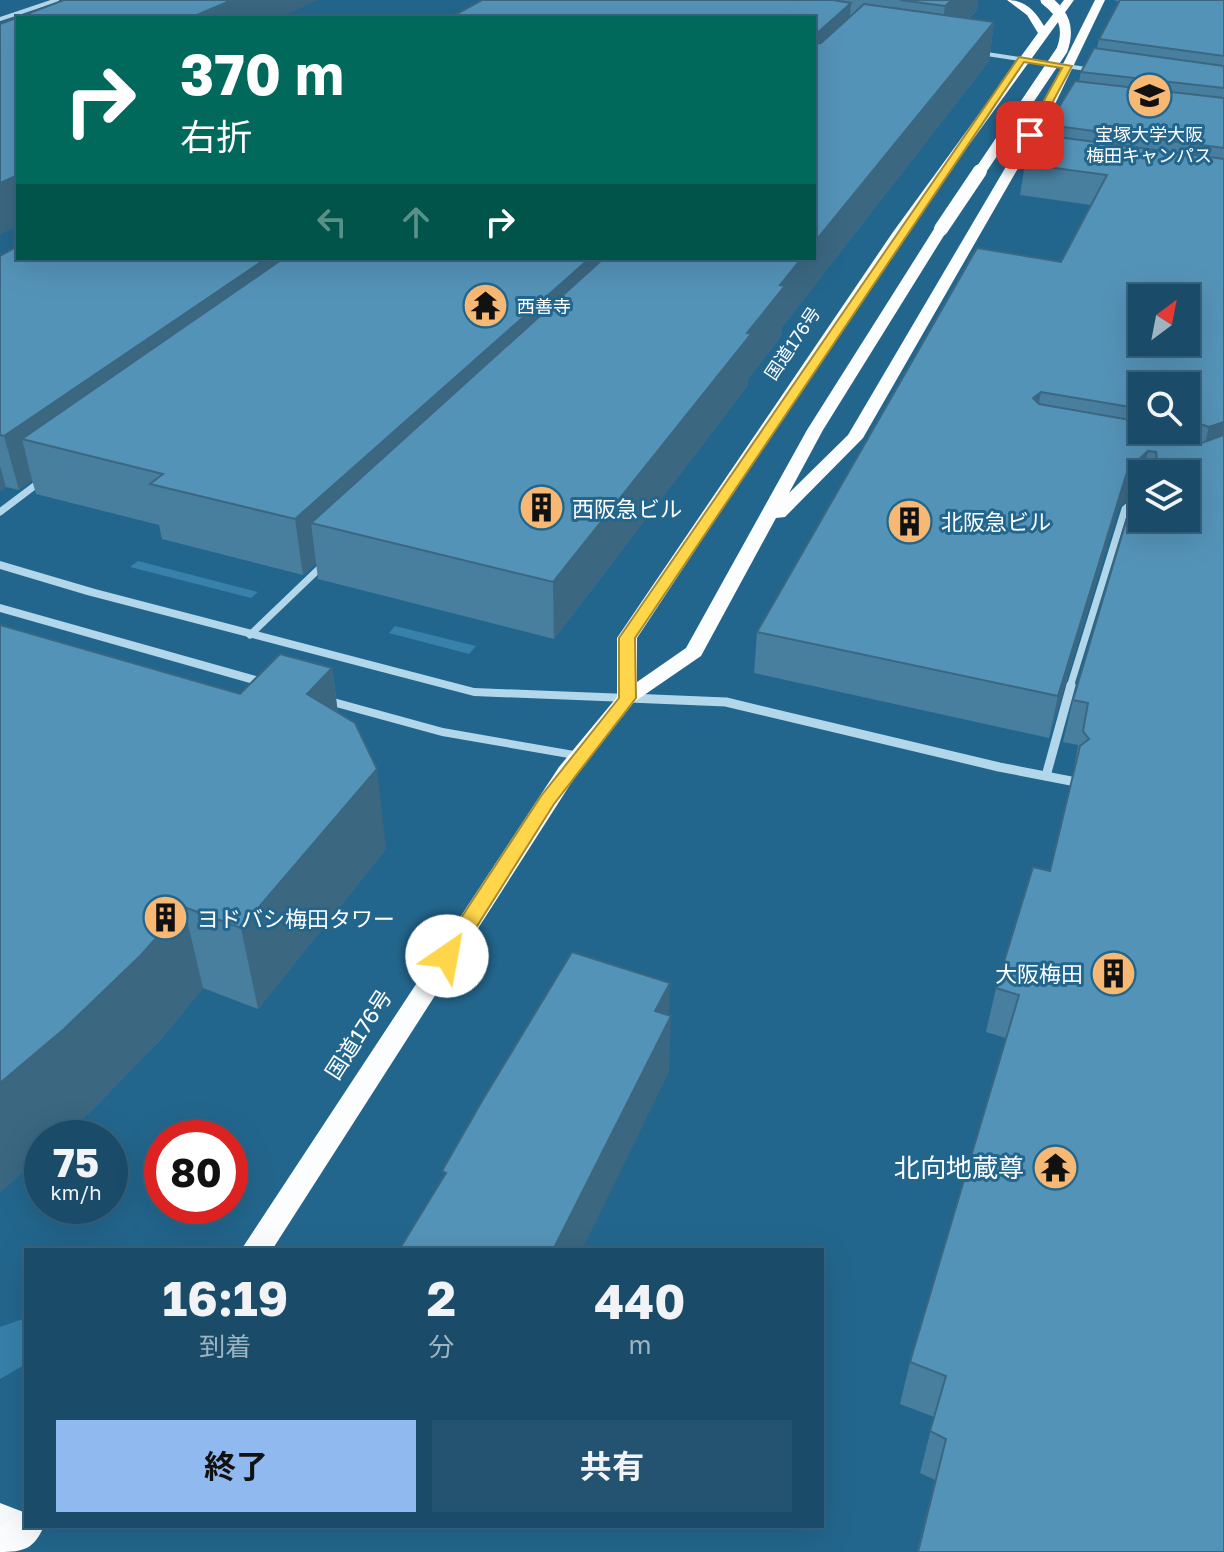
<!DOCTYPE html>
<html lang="ja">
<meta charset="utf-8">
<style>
:root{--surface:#1a4c6a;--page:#235370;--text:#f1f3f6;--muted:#9fb4c1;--line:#38637e;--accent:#90b9f0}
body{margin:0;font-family:"Golos Text","Noto Sans JP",sans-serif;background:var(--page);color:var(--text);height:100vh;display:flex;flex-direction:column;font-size:30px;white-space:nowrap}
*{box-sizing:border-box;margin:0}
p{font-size:26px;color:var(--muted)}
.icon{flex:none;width:44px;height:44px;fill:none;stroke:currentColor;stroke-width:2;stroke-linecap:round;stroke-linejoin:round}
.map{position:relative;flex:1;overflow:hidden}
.drawer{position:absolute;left:24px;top:1248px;width:800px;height:280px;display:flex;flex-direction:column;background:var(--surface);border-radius:0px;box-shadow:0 8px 32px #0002,0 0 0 2px var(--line)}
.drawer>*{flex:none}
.guide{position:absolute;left:16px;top:16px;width:800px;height:244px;border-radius:0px;box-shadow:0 8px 32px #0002,0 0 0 2px var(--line);background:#00695c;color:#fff;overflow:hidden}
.needle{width:52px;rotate:32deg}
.controls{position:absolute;left:1128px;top:284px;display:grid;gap:16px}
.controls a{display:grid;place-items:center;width:72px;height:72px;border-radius:0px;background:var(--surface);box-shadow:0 8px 32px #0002,0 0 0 2px var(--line);font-size:40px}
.speed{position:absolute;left:24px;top:1120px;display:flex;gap:16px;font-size:40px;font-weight:700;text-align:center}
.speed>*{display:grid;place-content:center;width:104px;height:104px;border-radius:50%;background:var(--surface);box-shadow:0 8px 32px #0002,0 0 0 2px var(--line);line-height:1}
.speed small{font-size:20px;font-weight:400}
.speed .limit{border:12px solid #d22;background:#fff;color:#111}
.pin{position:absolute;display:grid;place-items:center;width:68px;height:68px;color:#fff;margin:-34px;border-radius:16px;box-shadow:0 4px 12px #0006}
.me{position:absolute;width:88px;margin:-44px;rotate:33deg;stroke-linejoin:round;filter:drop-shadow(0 0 6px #0008)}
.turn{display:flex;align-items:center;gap:28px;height:168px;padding:0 32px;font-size:36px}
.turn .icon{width:104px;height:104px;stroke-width:2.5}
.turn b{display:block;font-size:56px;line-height:68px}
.lanes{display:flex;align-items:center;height:76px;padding:0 32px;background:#0003;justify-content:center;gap:40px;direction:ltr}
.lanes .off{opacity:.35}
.eta{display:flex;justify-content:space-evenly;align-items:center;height:136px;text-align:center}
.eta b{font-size:48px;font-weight:700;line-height:56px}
.cta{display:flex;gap:16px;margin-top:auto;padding:16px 32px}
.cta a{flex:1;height:92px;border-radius:0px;background:var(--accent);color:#111;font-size:32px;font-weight:700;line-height:92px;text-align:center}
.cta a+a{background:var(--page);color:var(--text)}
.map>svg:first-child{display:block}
.green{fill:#3781aa}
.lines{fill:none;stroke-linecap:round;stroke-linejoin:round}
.minor-far2{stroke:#b2d7eb;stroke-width:4}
.minor-far1{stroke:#b2d7eb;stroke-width:7}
.minor{stroke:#b2d7eb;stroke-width:9}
.tertiary{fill:#b2d7eb;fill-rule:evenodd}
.primary{fill:#f7fbfe;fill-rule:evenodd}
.trunk{fill:#fbfdfe;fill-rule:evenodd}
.trunk-bridge-far1{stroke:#fbfdfe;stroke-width:11}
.trunk-bridge{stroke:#fbfdfe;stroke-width:14}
.wall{fill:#487e9e;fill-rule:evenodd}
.shaded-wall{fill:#3b6781}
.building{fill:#5493b8;stroke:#3b6781;stroke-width:2;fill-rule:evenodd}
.route{fill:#ffd54a;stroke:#a68a30;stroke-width:2}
.labels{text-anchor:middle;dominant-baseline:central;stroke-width:6;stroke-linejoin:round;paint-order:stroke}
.far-poi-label{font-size:18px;fill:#fff;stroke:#23668d}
.far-street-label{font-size:18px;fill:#fff;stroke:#23668d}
.poi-label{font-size:22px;fill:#fff;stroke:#23668d;text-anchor:start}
.street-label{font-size:22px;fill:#fff;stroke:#23668d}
.near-poi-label{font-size:26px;fill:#fff;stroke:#23668d;text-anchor:end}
</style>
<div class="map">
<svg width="1224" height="1552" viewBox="0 0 1224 1552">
<rect width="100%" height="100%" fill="#23668d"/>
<g class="green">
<path d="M138,561l120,31 -7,6 -121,-31z"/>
<path d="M395,626l81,20 -7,8 -80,-21z"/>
<path d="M26,1318v46l-26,15v-52z"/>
</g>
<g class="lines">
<g class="minor-far2">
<path d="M0,19l57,-19"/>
<path d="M980,53l113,17"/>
</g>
<g class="minor-far1">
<path d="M0,512l41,-31"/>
<path d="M250,635l74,-71"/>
<path d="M1070,687l55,-178 17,-14"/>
</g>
<g class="minor">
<path d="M629,698l97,4 273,65 72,14"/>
<path d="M1046,776l25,-91"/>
</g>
<g class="tertiary">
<path d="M0,561l95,28 379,99 153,6 7,4 -7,4 -153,-6 -387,-101 -87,-26z"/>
<path d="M0,604l277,78 2,3 -7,4 -5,-1 -267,-76z"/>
<path d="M319,694l124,34 137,24 7,4 -7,4 -138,-24 -128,-35 -2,-3z"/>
</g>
<path class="primary" d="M0,1503l26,10v13h14l-4,13 -11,5 -25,-11z"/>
<g class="trunk">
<path d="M1007,0c19,0 28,11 37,26l20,-26h10l-171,236 -266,402v44l49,-34 121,-218 127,-201 12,-3 2,3 -125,201 -34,63 59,-58 196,-333 51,-102h10l-49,102 -193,336 -78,79 -9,1 -75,138 -67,46 -59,75 -303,473h-31l318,-483 58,-70v-59l276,-406 145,-199 -11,-18z"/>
<path d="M26,1509v17h18c-10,23 -20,26 -44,26v-26z"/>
</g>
<path class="trunk-bridge-far1" d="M979,173l83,-123c8,-22 2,-36 -16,-50"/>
<path class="trunk-bridge" d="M941,229l39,-58"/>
</g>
<g class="wall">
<path d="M482,0h496l-1,10 -9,9 26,3 -5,39 -207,266v8l-34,44v6l-194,254 -236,-60 -2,-16 -13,12 -141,-36 -3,-14 -123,-31 -4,-14 -13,10 -13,-3 -6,4v-235l814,2v-240z"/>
<path d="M1114,0h110v1552h-307l18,-72 -15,-7 14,-56 -34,-13 10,-42 96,-324 -20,-6 10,-44 54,-117 23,-96 5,-30 -15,-3 10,-42 61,-206 -15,13 -70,231 -295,-65 3,-41 304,-370 30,-57 -71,-10 5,-31 21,-29 2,-10 31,-44 2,-9 16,-24 2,-9 20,-37zM1142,386h44v44h-44z"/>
<path d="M0,625l240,69 92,-26 6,45 48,136 -128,160 -55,-21 -41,50 -71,73 -30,27h-19v17l-42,37z"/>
</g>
<g class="shaded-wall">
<path d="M232,0h86l-39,18h-89z"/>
<path d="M952,0h26l-1,10 -37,33 5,-37z"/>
<path d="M851,3l-3,37 -34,32v-36z"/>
<path d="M994,22l-5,39 -207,266v8l-34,44v6l-194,254 -1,-57 194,-249 33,-48 22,-27h12v-15z"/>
<path d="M18,175v50l-18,10v-52z"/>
<path d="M267,258h74l-319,181 10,41 -13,10 -15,-54z"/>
<path d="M590,258h52l-331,265 5,40 -13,12 -8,-56z"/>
<path d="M1041,392l-7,37 -1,-31z"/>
<path d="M1224,422v34l-25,9 10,-38z"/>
<path d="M1148,451l-9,39 -20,17 -70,231 9,-42 70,-227z"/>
<path d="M0,466l6,21 -6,4z"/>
<path d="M332,668l10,78 -35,-52z"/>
<path d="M377,769l9,80 -128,160 -17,-81z"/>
<path d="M184,907l19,81 -41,50 -71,73 -30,27h-19v17l-42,37v-109z"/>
<path d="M670,983l-1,36 2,-3 -2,56 -87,178h-29l102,-239z"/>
</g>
<g class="building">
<path d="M64,0h168l-42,18h-172v157l-18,8v-159z"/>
<path d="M482,0h351l18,3 -37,33v-18h-365z"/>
<path d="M900,0h52l-7,6z"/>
<path d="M1120,0h104v56l-125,-17z"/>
<path d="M864,4l130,18 -180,221v-199l7,-1z"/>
<path d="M1094,48l130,18v22l-143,-16z"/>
<path d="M1075,81l149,17v50l-176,-23z"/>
<path d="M1042,135l182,24v263l-15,5 -23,-8v-33h-44v23l-101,-17 -8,6 6,6 103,18v8h37l12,5 -2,6 7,4 28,-10v1117h-306l28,-113 -16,-8 16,-55 -36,-14 109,-367 -23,-7 37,-121 17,4 30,-125 9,-7 -6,-8 5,-28 -15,-3 67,-226 17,-14 -1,-8 -8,-1 -20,18 -70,227 -301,-64 220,-384 84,14 46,-87 -82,-11zM1142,298h44v44h-44zM1142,474h44v44h-44z"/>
<path d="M18,246v12h249l-263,178 -4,-1v-179z"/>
<path d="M284,258h306l-295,261 -145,-35 13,-10 -141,-35z"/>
<path d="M604,258h198l-22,27 5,1 -38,47 4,1 -198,248 -242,-59z"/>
<path d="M0,625l240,69 40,-40 52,14 -25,26 48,29 22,46 -136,159 -57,-21 -44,49 -76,73 -64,54z"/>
<path d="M572,952l98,31 -15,28 16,5 -118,234h-154l47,-77 -4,-2 40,-70z"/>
</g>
<path class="route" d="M1019,57l53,9 -37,69 -5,3 -5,-3 37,-67 -38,-6 -389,576 1,60 -82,106 -99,157h-15l-3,-5 3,-6 101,-154 78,-98v-60z"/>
<defs>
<symbol id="university-disc" viewBox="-11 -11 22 22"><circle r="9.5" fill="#f7b874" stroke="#23668d"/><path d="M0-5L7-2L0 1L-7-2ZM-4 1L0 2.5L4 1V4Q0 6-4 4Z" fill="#111"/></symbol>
<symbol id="temple-disc" viewBox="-11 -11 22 22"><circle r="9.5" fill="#f7b874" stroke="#23668d"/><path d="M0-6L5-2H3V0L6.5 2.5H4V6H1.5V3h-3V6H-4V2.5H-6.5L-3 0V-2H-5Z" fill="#111"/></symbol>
<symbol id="building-disc" viewBox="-11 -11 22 22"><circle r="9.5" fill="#f7b874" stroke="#23668d"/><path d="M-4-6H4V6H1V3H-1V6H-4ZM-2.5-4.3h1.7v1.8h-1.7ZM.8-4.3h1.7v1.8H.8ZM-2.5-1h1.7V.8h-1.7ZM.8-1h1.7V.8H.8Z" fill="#111"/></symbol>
</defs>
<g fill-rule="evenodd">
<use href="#university-disc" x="1124" y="70" width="51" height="51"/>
<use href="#temple-disc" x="460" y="280" width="51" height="51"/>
<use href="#building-disc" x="516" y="482" width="51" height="51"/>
<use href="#building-disc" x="884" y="496" width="51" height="51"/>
<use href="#building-disc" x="140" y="892" width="51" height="51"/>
<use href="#building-disc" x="1088" y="948" width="51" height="51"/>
<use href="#temple-disc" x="1030" y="1142" width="51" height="51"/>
</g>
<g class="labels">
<g class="far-poi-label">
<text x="1149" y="134">宝塚大学大阪<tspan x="1149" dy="21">梅田キャンパス</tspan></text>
<text x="517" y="306" text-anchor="start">西善寺</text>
</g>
<g class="far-street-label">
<text transform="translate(792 343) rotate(-56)">国道176号</text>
</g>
<g class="poi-label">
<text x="572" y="508">西阪急ビル</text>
<text x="941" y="521">北阪急ビル</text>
<text x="197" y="918">ヨドバシ梅田タワー</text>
<text x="1083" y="973" text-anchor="end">大阪梅田</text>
</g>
<g class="street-label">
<text transform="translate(358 1034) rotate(-57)">国道176号</text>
</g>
<g class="near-poi-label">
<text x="1024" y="1167">北向地蔵尊</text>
</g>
</g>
</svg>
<div class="controls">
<a><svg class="needle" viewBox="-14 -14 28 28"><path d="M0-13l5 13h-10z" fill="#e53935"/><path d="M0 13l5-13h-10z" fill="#9fb4c1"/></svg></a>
<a><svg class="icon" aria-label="search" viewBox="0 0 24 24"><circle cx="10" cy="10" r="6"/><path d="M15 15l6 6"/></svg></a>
<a><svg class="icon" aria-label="layers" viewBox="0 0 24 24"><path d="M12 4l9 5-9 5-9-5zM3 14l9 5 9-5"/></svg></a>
</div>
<div class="speed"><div>75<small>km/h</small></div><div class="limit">80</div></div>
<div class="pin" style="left:1030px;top:135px;background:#d93025"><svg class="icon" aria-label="arrive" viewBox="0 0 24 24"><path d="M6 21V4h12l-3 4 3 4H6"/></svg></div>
<svg class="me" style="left:447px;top:956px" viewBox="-20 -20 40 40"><circle r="19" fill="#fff"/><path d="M0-13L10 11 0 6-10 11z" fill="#ffd54a"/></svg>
<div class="guide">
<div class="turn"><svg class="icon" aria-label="right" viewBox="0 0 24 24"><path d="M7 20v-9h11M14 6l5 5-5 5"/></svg><div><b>370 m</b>右折</div></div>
<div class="lanes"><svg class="icon off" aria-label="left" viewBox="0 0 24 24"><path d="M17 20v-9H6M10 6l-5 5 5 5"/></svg><svg class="icon off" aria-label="ahead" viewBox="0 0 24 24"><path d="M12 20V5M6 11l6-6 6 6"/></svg><svg class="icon" aria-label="right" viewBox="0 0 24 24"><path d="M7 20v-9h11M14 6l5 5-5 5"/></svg></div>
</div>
<section class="drawer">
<div class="eta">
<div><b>16:19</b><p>到着</p></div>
<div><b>2</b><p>分</p></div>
<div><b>440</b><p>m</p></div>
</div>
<div class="cta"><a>終了</a><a>共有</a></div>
</section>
</div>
